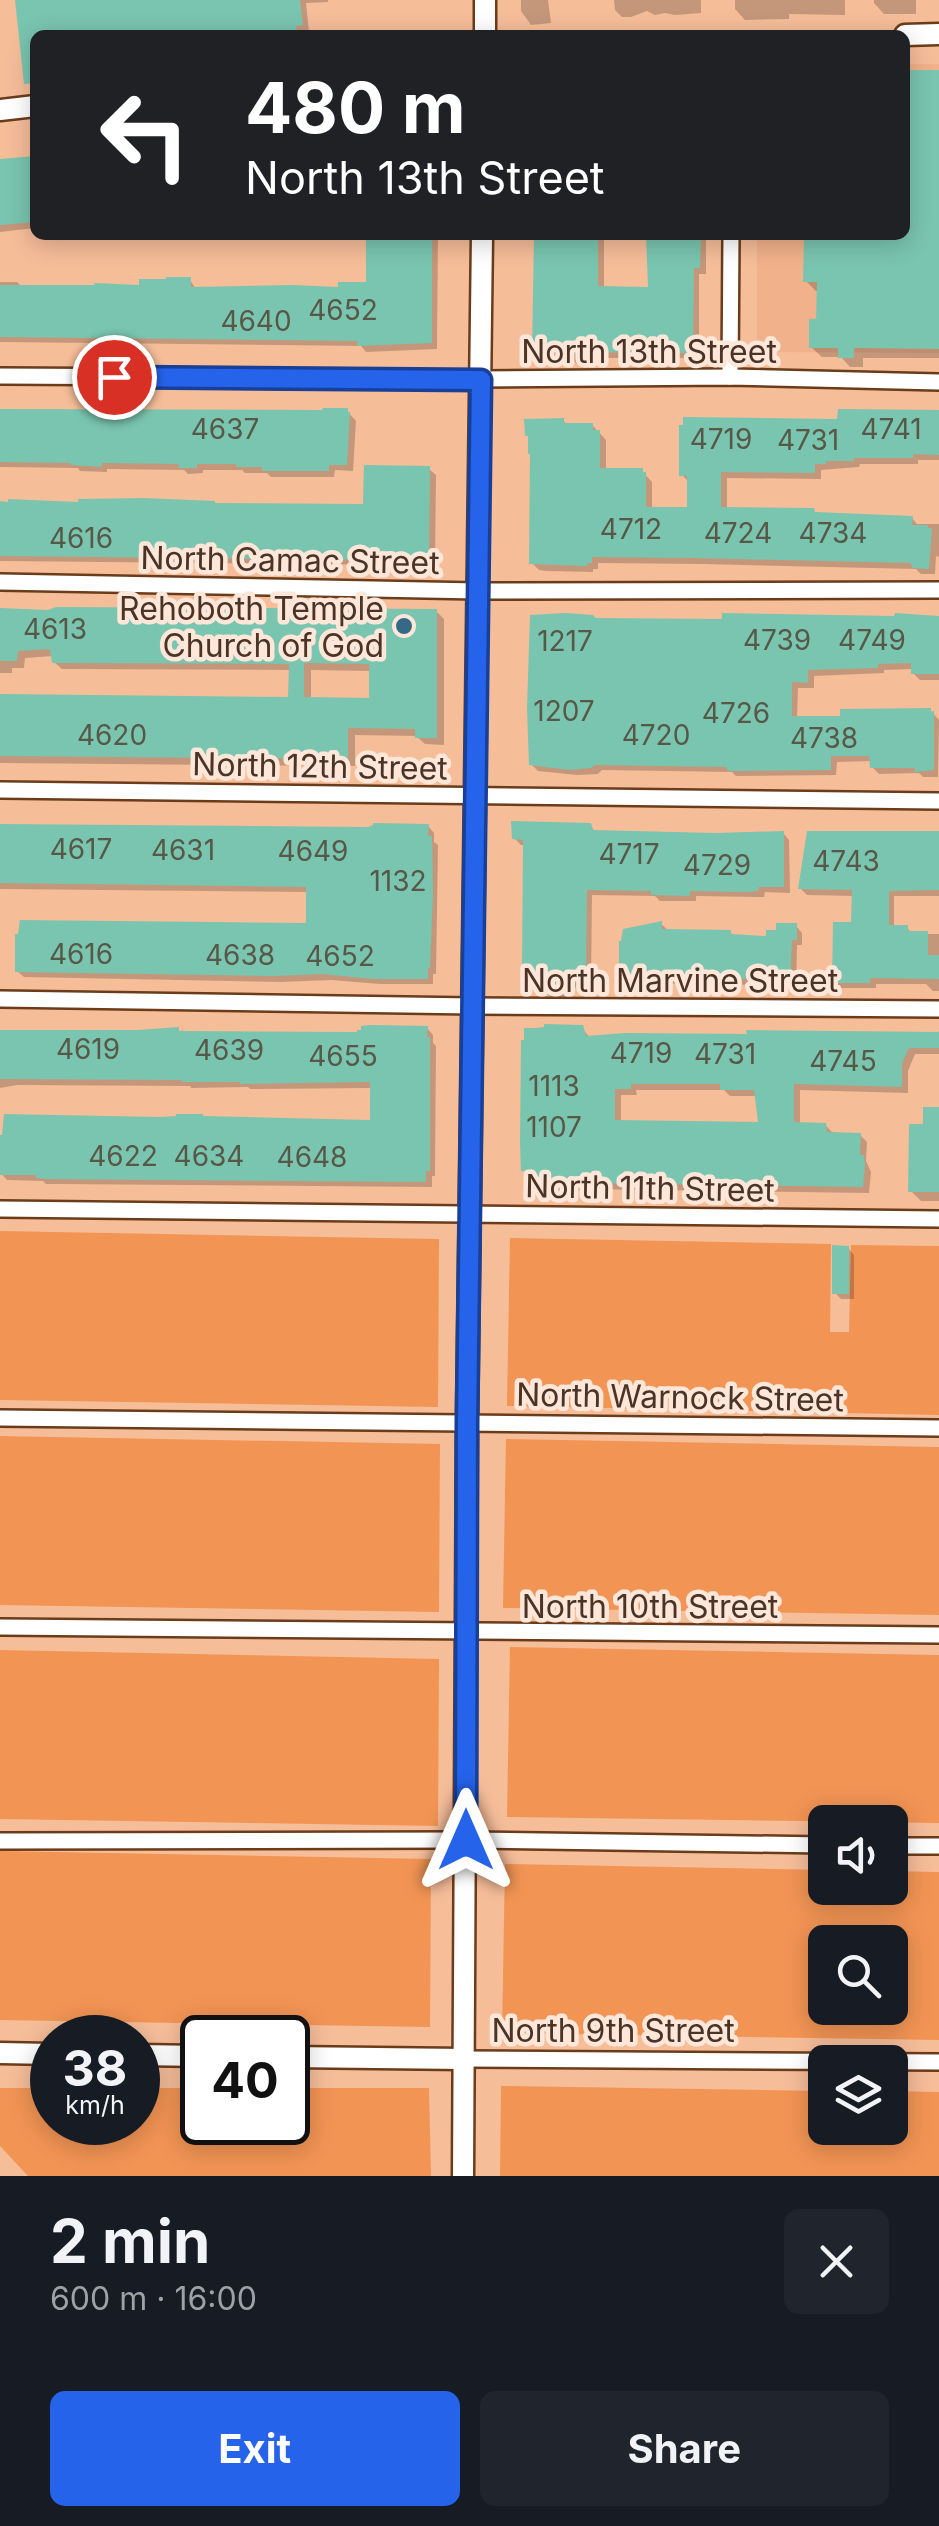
<!DOCTYPE html>
<meta charset="utf-8">
<style>
:root{--surface:#171b24;--page:#20242c;--text:#f1f3f6;--muted:#9ea1a6;--accent:#2563eb}
body{margin:0;font-family:Inter,sans-serif;background:var(--page);color:var(--text);height:100vh;display:flex;flex-direction:column;font-size:38px;white-space:nowrap}
*{box-sizing:border-box;margin:0}
p{font-size:32px;color:var(--muted)}
.icon{flex:none;width:55px;height:55px;fill:none;stroke:currentColor;stroke-width:2;stroke-linecap:round;stroke-linejoin:round}
.map{position:relative;height:2176px;overflow:hidden}
.sheet{display:flex;flex-direction:column;background:var(--surface);flex:1}
.sheet>*{flex:none}
.hud{position:absolute;left:30px;top:30px;width:880px;height:210px;border-radius:15px;box-shadow:0 5px 25px #0003;background:#202124;color:#fff;overflow:hidden}
.fabs{position:absolute;left:808px;top:1805px;display:grid;gap:20px}
.fabs a{display:grid;place-items:center;width:100px;height:100px;border-radius:15px;background:var(--surface);box-shadow:0 5px 25px #0003;font-size:50px}
.speed{position:absolute;left:30px;top:2015px;display:flex;gap:20px;font-size:50px;font-weight:700;text-align:center}
.speed>*{display:grid;place-content:center;width:130px;height:130px;border-radius:50%;background:var(--surface);box-shadow:0 5px 25px #0003;line-height:1}
.speed small{font-size:25px;font-weight:400}
.speed .limit{border:5px solid #111;border-radius:15px;background:#fff;color:#111}
.pin{position:absolute;display:grid;place-items:center;width:85px;height:85px;color:#fff;margin:-42px;border:5px solid #fff;border-radius:50%;box-shadow:0 2px 10px #0007}
.me{position:absolute;width:110px;margin:-55px;rotate:0deg;stroke-linejoin:round;filter:drop-shadow(0 0 8px #0008)}
.turn{display:flex;align-items:center;gap:35px;height:210px;padding:0 50px;font-size:45px}
.turn .icon{width:130px;height:130px;stroke-width:2.5}
.turn b{display:block;font-size:70px;line-height:85px}
.round{display:grid;place-items:center;flex:none;width:105px;height:105px;border-radius:15px;background:var(--page)}
.overview{display:flex;align-items:center;justify-content:space-between;height:170px;padding:0 50px}
h1{font-size:60px;font-weight:700;line-height:75px}
.button{display:flex;gap:20px;margin-top:auto;padding:20px 50px}
.button a{flex:1;height:115px;border-radius:15px;background:var(--accent);color:#fff;font-size:40px;font-weight:700;line-height:115px;text-align:center}
.button a+a{background:var(--page);color:var(--text)}
.map>svg:first-child{display:block}
.built{fill:#f1b18a}
.green{fill:#f29454;fill-rule:evenodd}
.shadow{fill:#0003;fill-rule:evenodd}
.building{fill:#7ac5af;fill-rule:evenodd}
.lines{fill:none;stroke-linecap:round;stroke-linejoin:round}
.minor-casing{stroke:#6b3c1a;stroke-width:20}
.tertiary-casing{stroke:#6b3c1a;stroke-width:25}
.minor{stroke:#fff;stroke-width:15}
.tertiary{stroke:#fff;stroke-width:20}
.route-casing{stroke:#184099;stroke-width:25}
.route{stroke:#2563eb;stroke-width:18}
.poi-dot{fill:#356a86;stroke:#fee6d8;stroke-width:4}
.labels{text-anchor:middle;dominant-baseline:central;stroke-width:9;stroke-linejoin:round;paint-order:stroke}
.number-label{font-size:28px;fill:#575848}
.street-label{font-size:32px;fill:#4b3425;stroke:#fee6d8}
.poi-label{font-size:32px;fill:#4b3425;stroke:#fee6d8;text-anchor:end}
</style>
<div class="map">
<svg width="939" height="2176" viewBox="0 0 939 2176">
<rect width="100%" height="100%" fill="#f6bd99"/>
<path class="built" d="M905,64h34v289l-182,-1v-117h148z"/>
<g class="green">
<path d="M0,1231l439,8 -1,168 -438,-7z"/>
<path d="M510,1238l321,6 -1,88h19l2,-87 88,1v169l-432,-9z"/>
<path d="M0,1436l440,8 -1,168 -439,-7z"/>
<path d="M506,1439l433,8v168l-436,-7z"/>
<path d="M510,1647l429,8v168l-432,-6z"/>
<path d="M0,1650l439,9 -1,167 -438,-7z"/>
<path d="M0,1851l431,8 -1,168 -430,-7z"/>
<path d="M505,1864l320,6v18h65v-17l49,1v168l-437,-7zM890,1942v66h-65v-66z"/>
<path d="M501,2086l324,5v37h65v-37l49,1v84h-439z"/>
<path d="M0,2088h52v34h86v-34h64v34h86v-34h141l2,88h-403l-28,-30z"/>
</g>
<g class="shadow">
<path d="M18,0h310v2l-22,1 3,29 -6,1v2h-268v36z"/>
<path d="M521,0h27l3,23 -20,2 -10,-14z"/>
<path d="M614,0h87v13l-26,2 -10,-2 -10,2 -8,-4 -16,6h-9l-7,-7z"/>
<path d="M735,0h110v15l-56,-1v5l-44,1 -10,-11z"/>
<path d="M874,0h42v14h-32l-10,-11z"/>
<path d="M905,72l34,1v285h-76v9h-13l-9,-10h-19l-11,-10 8,-25v-31h-3l-10,-10v-46h99z"/>
<path d="M35,159v69l-35,4v-71z"/>
<path d="M374,235h64l-1,114 -71,3 -5,-6 -361,-4v-60h17l4,4 120,2 49,-8 6,9 144,1 28,-5z"/>
<path d="M536,235h68v54h46l-3,-54h59v39h-7v84h-116l-6,6 -6,-6h-30l-6,-7z"/>
<path d="M0,411h347l9,10 -3,50 -18,-1 -1,7h-63l-4,-4h-22l-3,-3h-39v3l-15,1 -4,-4 -77,-1v3l-27,-1 -2,-3 -78,-1z"/>
<path d="M939,412v48h-21v4h-58l-1,3 -38,3v9l-94,-1v32l185,8 5,6h22v33l-3,-1 -1,18h-14l-5,-5 -215,-5 -103,-1v6h-5v3l-47,-1 -7,-1 -7,-7 31,-143 4,5h25l14,15v30l36,1 10,11v27h37v-27l-7,-7 158,-54z"/>
<path d="M429,469l7,6 -1,91 -38,1 -3,-2 -394,-4v-59l46,2 320,3z"/>
<path d="M0,609l48,3 388,-1 8,8v126l-19,-1 -9,-8 -61,-1v31l-355,-3v-66l291,3v-30l-229,-1 -8,-7 -1,-6 -28,2 -1,10h-12v5h-12zM311,670l61,1 -1,29h-60z"/>
<path d="M939,617v63h-19l-7,-7v-4l-29,1v3l-70,3v12h-16l-1,31 133,-9 9,10 -1,57h-15l-4,-4 -40,1 -7,-7v-6l-35,1 -1,13 -100,1 -4,-4 -130,-2 -4,4 -21,1 -39,-4 -7,-7 64,-143z"/>
<path d="M0,826l369,4 59,-4 6,7v9l4,3 -2,129h-3v10h-53l-49,-4 -50,2 -257,-5 -7,-6 292,-45v-34l-309,-3z"/>
<path d="M590,826l7,7 118,3 68,-3 6,7 1,53 -25,-1 -1,5h-7l-61,-1v5h-36l-5,-5 -63,-1 -1,92 -26,1 -1,13h-10l-6,-7 -1,-7h-13l-6,-7 -3,-135h-4l-7,-7z"/>
<path d="M939,833v63h-45v32h13l6,6h26v57h-6l-7,-7h-50v4h-35l-7,-6 19,-57 1,-29 -47,-1 -6,-6z"/>
<path d="M661,924l8,7 61,1 3,3 35,4 28,-13 6,7v12h-5l-1,46h-26l-6,-6 -136,-2 -7,-6z"/>
<path d="M427,1028l6,7v8l3,3 -1,130h-3v11l-377,-3h-9l-3,-3 -36,-1 -7,-8v-35l373,-15v-34l-123,1 -2,-2 -57,1 -1,-2 -173,-1 -17,3v-56l178,-2 4,4 177,1z"/>
<path d="M582,1028l8,10 345,-3 4,-4v23h-24l-7,17v22l-108,-3v35h25l7,7 28,3 7,7 -1,19 5,11 -2,21 -284,-4v2h-51l-6,-7v-10l-4,-4zM636,1090h88l6,6h27l4,28 -140,-1v-28h16z"/>
<path d="M939,1110v91h-18l-10,-10z"/>
<path d="M848,1248l6,7v44h-13l-6,-6z"/>
</g>
<g class="building">
<path d="M15,0h285l3,25 -7,1 1,7 -4,2h-258v48l-11,1z"/>
<path d="M905,70h34v279l-85,-1v10h-16v-10h-29v-29h7l1,-37h-14l1,-47h101z"/>
<path d="M35,156v66l-35,3v-66z"/>
<path d="M371,235h61v108l-75,3 1,-5 -358,-4v-52h95l-1,-2 45,2v-6h27v-2h25v10l101,-2 46,2v-5h28v-42h5z"/>
<path d="M534,235h64v51l50,1 -2,-52h55l-1,33h-6l-1,85 -117,-1 -7,8 -6,-8h-31z"/>
<path d="M323,408h25v4h2l-3,53h-18v6h-67v-4h-26v-3h-39v4h-19l1,-4 -77,-1v4l-31,-2v-2l-71,-1v-53l322,1z"/>
<path d="M838,409l101,1v45l-26,-1v4h-59v3h-28v3h-11v9l-94,-1v35l93,1 1,4 98,4 -1,9h16v3h4l-3,41 -17,-1 -1,-5 -218,-5 -101,-1v6h-5v3l-58,-2 1,-110h-2v-18h-3l-1,-17 40,-1v5h29v7h7v38h43v4h3v35h41v-31h-8v-51h4v-8l154,2z"/>
<path d="M364,465l66,1 -1,94 -41,2 -3,-2 -385,-4v-55l8,1v-3l70,3v-3l66,-1 71,3v2l148,1z"/>
<path d="M56,607l381,2v129h-22v-9l-67,-1v31l-348,-3v-62l288,3 1,-33 -237,-1 -2,-14 -32,2 -1,10h-17v-53l48,2zM304,663l65,1v34l-65,-1z"/>
<path d="M565,613l28,2 3,3 126,1v-6l172,3 1,-3 44,3v58h-28v-11l-33,1v4l-70,2v13l-16,-1v34h48v-7l91,-1v4l3,-1v59l-20,2 1,-4h-45l-1,-12h-38v14l-104,1v-4l-132,-2 -4,3 -22,2 -40,-5 -2,-57 3,-93z"/>
<path d="M511,821l80,2 2,7 122,3 69,-2v56h-25l-1,4 -9,1 -59,-1v5l-39,-1v-4l-64,-1 -1,90 -4,3 -23,-1v13h-14v-13h-20v-11h-3l1,-131 -11,-1z"/>
<path d="M373,823l56,1 -1,12h4l1,58 -3,74h-2v11h-56l-49,-5 -50,2 -258,-4v-38h3l2,-14 286,3v-36l-306,-4v-59l368,3 5,-2z"/>
<path d="M807,831h132v59l-50,1v34h19v6h20v24h11v24l-69,-1v5h-38l1,-61h18l1,-32 -54,-1z"/>
<path d="M662,921v8l69,1v4l35,2v-6h10v-7h21v17h-5l-2,46 -29,-1v-6l-142,-1v-37h2l2,-12z"/>
<path d="M544,1024l39,1 3,11 39,-3 122,1 -1,-4 193,2v16h-30l-7,15v24l-108,-3v38l32,1 1,9 34,1 -1,22h4l1,9 -2,23 -283,-4v2h-55v-14h-4l-1,-28 1,-103h3v-12h12l8,-1zM631,1084h89v6h34l4,32 -143,-2v-31h16z"/>
<path d="M370,1025l58,1 -1,11h3v134h-4v11l-379,-3 -11,-1v-3h-36v-40h2l2,-21 156,3 16,-1v-2h27v2l167,4v-38l-130,2v-2h-58v-2l-182,-1v-49h138l41,-3v4l178,1v-2h4v-4z"/>
<path d="M923,1107h16v85h-31l1,-68h14z"/>
<path d="M832,1245l17,1v48h-17z"/>
</g>
<g class="lines">
<defs>
<g id="minor">
<path d="M0,376l481,3 249,-2 209,5"/>
<path d="M730,377l1,-142"/>
<path d="M0,582l478,9 461,-1"/>
<path d="M0,790l939,11"/>
<path d="M0,999l473,7 466,3"/>
<path d="M0,1209l939,10"/>
<path d="M0,1418l939,10"/>
<path d="M0,1627l939,8"/>
<path d="M0,1841l466,-1 359,5"/>
<path d="M890,1846h49"/>
<path d="M464,2059l475,3"/>
</g>
<g id="tertiary">
<path d="M485,35v-35"/>
<path d="M905,35l34,-1"/>
<path d="M0,110l35,-4"/>
<path d="M0,2053l52,1"/>
<path d="M138,2055l64,1"/>
<path d="M288,2057l176,2"/>
<path d="M463,2176l4,-754 15,-1187"/>
</g>
</defs>
<use href="#minor" class="minor-casing"/>
<use href="#tertiary" class="tertiary-casing"/>
<use href="#minor" class="minor"/>
<use href="#tertiary" class="tertiary"/>
</g>
<g class="lines">
<defs>
<path id="route" d="M114,377l367,3 -14,1042 -1,418"/>
</defs>
<use href="#route" class="route-casing"/>
<use href="#route" class="route"/>
</g>
<circle class="poi-dot" cx="404" cy="626" r="10"/>
<g class="labels">
<g class="number-label">
<text x="343" y="310">4652</text>
<text x="256" y="321">4640</text>
<text x="225" y="429">4637</text>
<text x="891" y="429">4741</text>
<text x="721" y="439">4719</text>
<text x="808" y="440">4731</text>
<text x="631" y="529">4712</text>
<text x="738" y="533">4724</text>
<text x="833" y="533">4734</text>
<text x="81" y="538">4616</text>
<text x="55" y="629">4613</text>
<text x="777" y="640">4739</text>
<text x="872" y="640">4749</text>
<text x="565" y="641">1217</text>
<text x="564" y="711">1207</text>
<text x="736" y="713">4726</text>
<text x="112" y="735">4620</text>
<text x="656" y="735">4720</text>
<text x="824" y="738">4738</text>
<text x="81" y="849">4617</text>
<text x="183" y="850">4631</text>
<text x="313" y="851">4649</text>
<text x="629" y="854">4717</text>
<text x="846" y="861">4743</text>
<text x="717" y="865">4729</text>
<text x="398" y="881">1132</text>
<text x="81" y="954">4616</text>
<text x="240" y="955">4638</text>
<text x="340" y="956">4652</text>
<text x="88" y="1049">4619</text>
<text x="229" y="1050">4639</text>
<text x="641" y="1053">4719</text>
<text x="725" y="1054">4731</text>
<text x="343" y="1056">4655</text>
<text x="843" y="1061">4745</text>
<text x="554" y="1086">1113</text>
<text x="554" y="1127">1107</text>
<text x="123" y="1156">4622</text>
<text x="209" y="1156">4634</text>
<text x="312" y="1157">4648</text>
</g>
<g class="street-label">
<text x="649" y="351">North 13th Street</text>
<text transform="translate(290 560) rotate(1)">North Camac Street</text>
<text transform="translate(320 766) rotate(1)">North 12th Street</text>
<text x="680" y="980">North Marvine Street</text>
<text transform="translate(650 1188) rotate(1)">North 11th Street</text>
<text transform="translate(680 1397) rotate(1)">North Warnock Street</text>
<text x="650" y="1606">North 10th Street</text>
<text x="613" y="2030">North 9th Street</text>
</g>
<g class="poi-label">
<text x="384" y="608">Rehoboth Temple<tspan x="384" dy="37">Church of God</tspan></text>
</g>
</g>
</svg>
<div class="fabs">
<a><svg class="icon" aria-label="sound" viewBox="0 0 24 24"><path d="M4 9h4l5-4v14l-5-4H4zM17 9q2 3 0 6"/></svg></a>
<a><svg class="icon" aria-label="search" viewBox="0 0 24 24"><circle cx="10" cy="10" r="6"/><path d="M15 15l6 6"/></svg></a>
<a><svg class="icon" aria-label="layers" viewBox="0 0 24 24"><path d="M12 4l9 5-9 5-9-5zM3 14l9 5 9-5"/></svg></a>
</div>
<div class="speed"><div>38<small>km/h</small></div><div class="limit">40</div></div>
<div class="pin" style="left:114px;top:377px;background:#d93025"><svg class="icon" aria-label="arrive" viewBox="0 0 24 24"><path d="M6 21V4h12l-3 4 3 4H6"/></svg></div>
<svg class="me" style="left:466px;top:1840px" viewBox="-20 -20 40 40"><path d="M0-17L14 15 0 8-14 15z" fill="#2563eb" stroke="#fff" stroke-width="4"/></svg>
<div class="hud">
<div class="turn"><svg class="icon" aria-label="left" viewBox="0 0 24 24"><path d="M17 20v-9H6M10 6l-5 5 5 5"/></svg><div><b>480 m</b>North 13th Street</div></div>
</div>
</div>
<section class="sheet">
<div class="overview"><div><h1>2 min</h1><p>600 m · 16:00</p></div><a class="round"><svg class="icon" aria-label="close" viewBox="0 0 24 24"><path d="M6 6l12 12M18 6L6 18"/></svg></a></div>
<div class="button"><a>Exit</a><a>Share</a></div>
</section>
